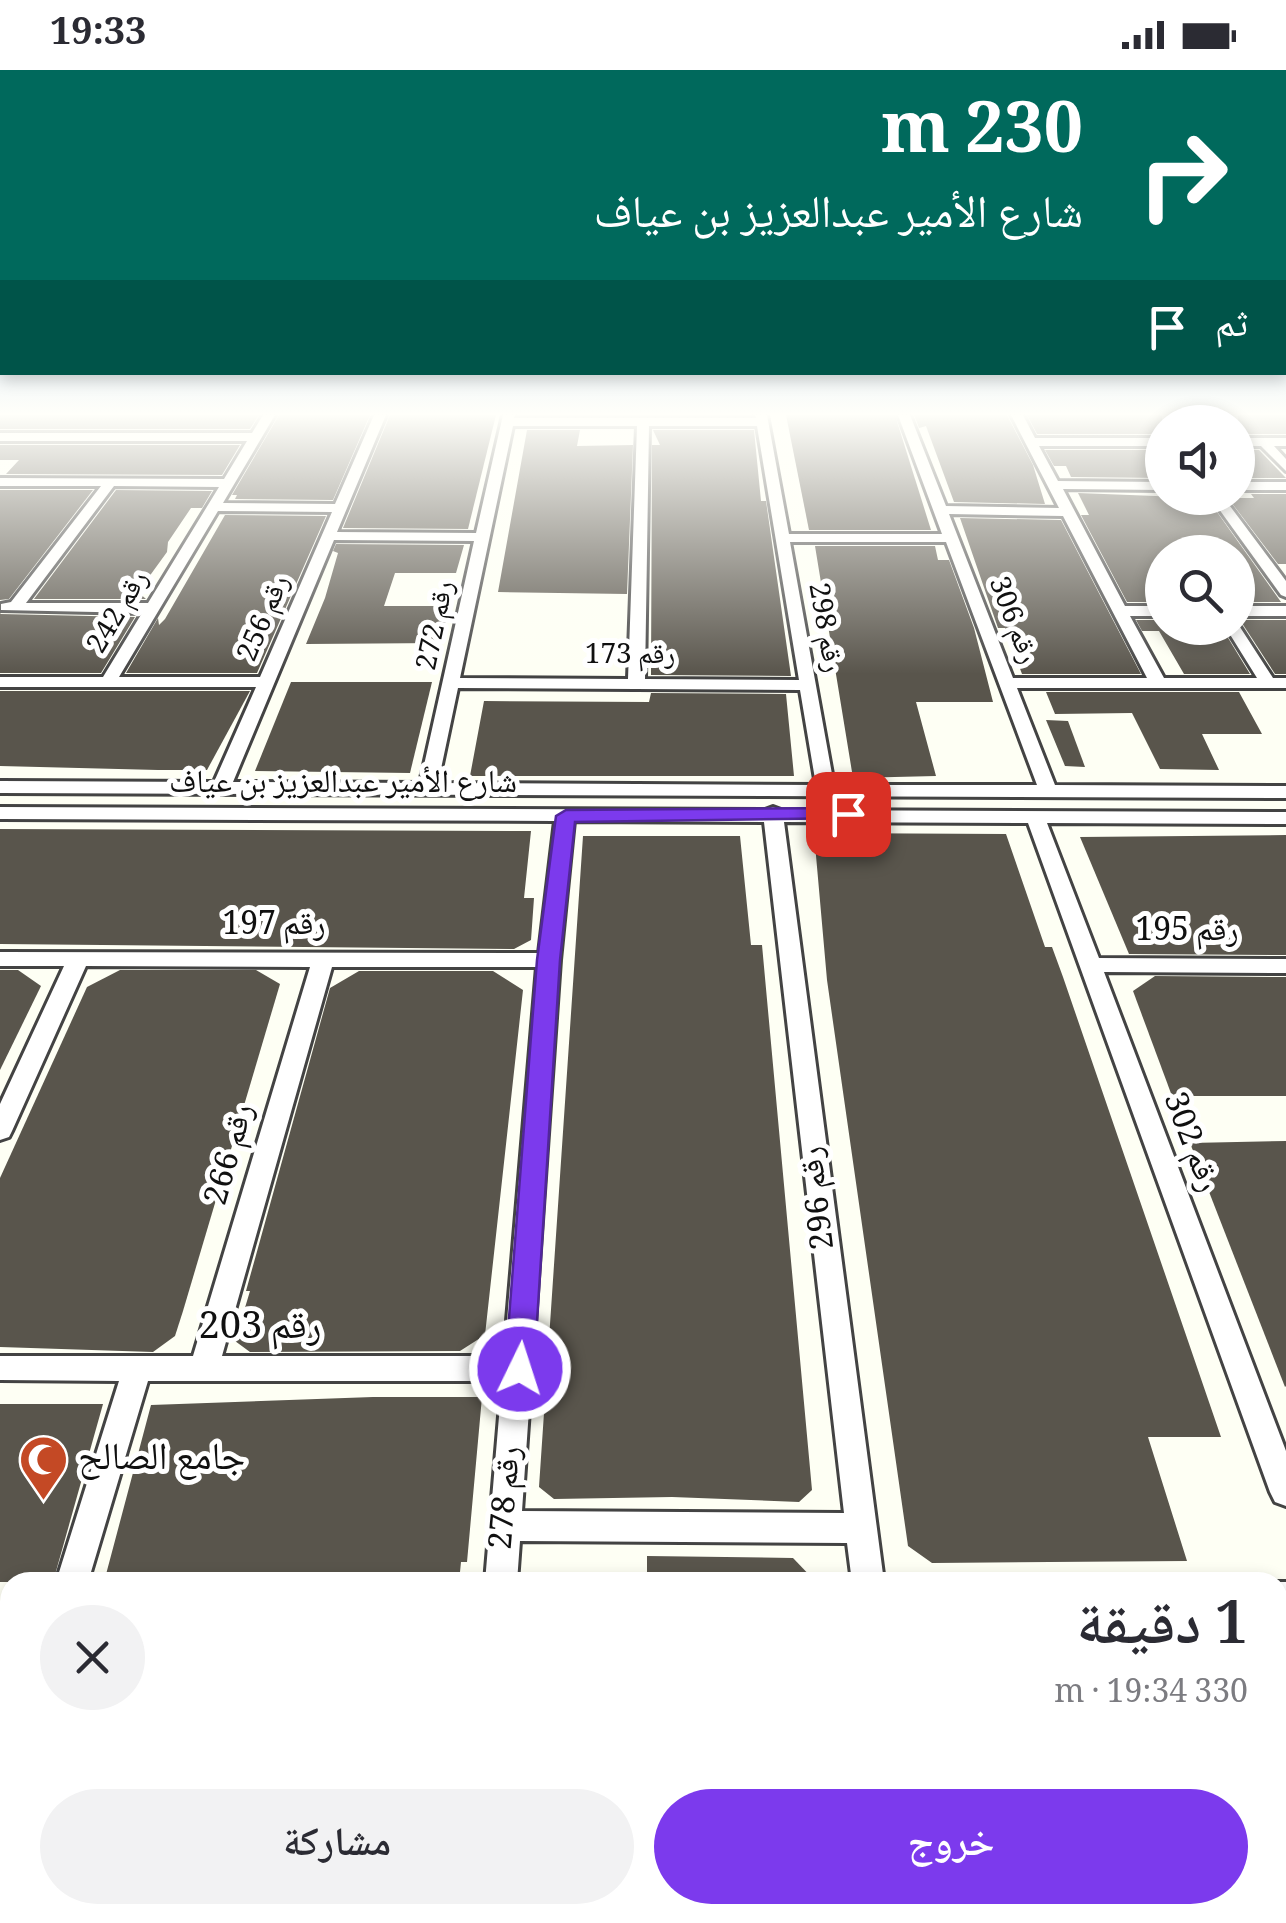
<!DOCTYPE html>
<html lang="ar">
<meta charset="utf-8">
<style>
:root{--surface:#fff;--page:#f2f2f3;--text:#2b2b33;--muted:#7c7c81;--accent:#7c3aed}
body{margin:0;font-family:Georgia,"Noto Naskh Arabic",serif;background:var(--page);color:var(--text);direction:rtl;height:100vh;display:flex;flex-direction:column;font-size:38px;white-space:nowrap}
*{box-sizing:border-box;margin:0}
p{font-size:32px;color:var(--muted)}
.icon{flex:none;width:55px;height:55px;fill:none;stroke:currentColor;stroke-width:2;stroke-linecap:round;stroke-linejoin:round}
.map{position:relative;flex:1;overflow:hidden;direction:ltr}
.sheet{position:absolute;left:0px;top:1502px;width:1288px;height:352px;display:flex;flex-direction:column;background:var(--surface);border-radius:30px 30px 0 0;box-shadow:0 5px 15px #0003;direction:rtl}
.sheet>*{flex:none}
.hud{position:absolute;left:0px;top:0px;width:1288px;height:305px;box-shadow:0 5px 15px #0003;direction:rtl;background:#00695c;color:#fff;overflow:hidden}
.controls{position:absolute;left:1145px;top:335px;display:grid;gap:20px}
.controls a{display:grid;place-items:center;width:110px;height:110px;border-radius:50%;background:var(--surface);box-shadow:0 5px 15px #0003;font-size:50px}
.pin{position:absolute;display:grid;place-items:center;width:85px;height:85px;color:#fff;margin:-42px;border-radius:20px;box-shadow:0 5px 15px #0006}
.me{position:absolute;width:110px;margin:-55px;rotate:4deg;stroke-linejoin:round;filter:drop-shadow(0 0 8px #0008)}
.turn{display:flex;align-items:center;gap:35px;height:210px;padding:0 40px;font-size:45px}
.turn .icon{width:130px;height:130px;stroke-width:2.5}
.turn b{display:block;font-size:70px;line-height:85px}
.then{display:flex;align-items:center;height:95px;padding:0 40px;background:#0003;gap:20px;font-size:38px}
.round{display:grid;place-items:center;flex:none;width:105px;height:105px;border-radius:52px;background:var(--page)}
.headline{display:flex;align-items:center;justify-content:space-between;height:170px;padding:0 40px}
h1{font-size:60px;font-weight:600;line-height:75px}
.action{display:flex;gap:20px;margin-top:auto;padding:20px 40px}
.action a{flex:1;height:115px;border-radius:60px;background:var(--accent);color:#fff;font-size:40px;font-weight:600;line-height:115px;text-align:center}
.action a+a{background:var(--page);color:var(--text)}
.status{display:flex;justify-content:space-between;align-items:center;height:70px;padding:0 50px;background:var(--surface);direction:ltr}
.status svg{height:28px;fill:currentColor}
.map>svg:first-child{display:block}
.building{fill:#59554c}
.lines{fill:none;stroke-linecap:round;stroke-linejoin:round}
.minor-casing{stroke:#434343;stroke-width:6}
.minor{fill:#fff;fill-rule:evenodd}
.route{fill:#7c3aed;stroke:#51269a;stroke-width:2.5}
.labels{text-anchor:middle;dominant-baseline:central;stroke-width:10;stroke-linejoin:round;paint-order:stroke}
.far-street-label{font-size:28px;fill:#101010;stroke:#fff}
.street-label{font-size:32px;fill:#101010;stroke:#fff}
.near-street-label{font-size:38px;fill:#101010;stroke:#fff}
.near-poi-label{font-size:38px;fill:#101010;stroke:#fff;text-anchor:start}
</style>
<div class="status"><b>19:33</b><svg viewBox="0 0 49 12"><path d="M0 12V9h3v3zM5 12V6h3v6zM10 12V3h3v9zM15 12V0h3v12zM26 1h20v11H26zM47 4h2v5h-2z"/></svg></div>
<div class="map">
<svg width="1286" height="1853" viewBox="0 0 1286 1853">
<rect width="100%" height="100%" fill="#fefff4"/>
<g class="building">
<path d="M0,345h259l-9,14h-250z"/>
<path d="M279,345h91l-37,85 -98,-1 2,-4h-5z"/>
<path d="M390,345h106l-28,114 -125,-1z"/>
<path d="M786,345h109l36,115h-122z"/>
<path d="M914,345h93l26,50 12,39 -91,-2 -28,-76 -7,2z"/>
<path d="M1027,345h135v19h-125z"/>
<rect x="1238" y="345" width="48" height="19"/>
<path d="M527,360h53l-3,16 56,-1 -6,149 -129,-2z"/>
<path d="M653,360h101l7,71h5l25,175 -140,-1 1,-230h8z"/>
<path d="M0,375h240l-18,30 -216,-1 13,-14h-19z"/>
<path d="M1045,380h117v28l-91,-1 -5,-11h-12z"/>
<path d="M1238,380h21l27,28h-47z"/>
<path d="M0,420h93l-84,109 -9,1z"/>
<path d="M116,420l96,1 -10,17h-11l-23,34 -1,10 -29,40 8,7h-112z"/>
<path d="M1078,423l129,5 74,104h-43v-50h-76v50h-35l-46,-87h8z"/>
<path d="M1251,424h35v70h-8l-50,-66h26z"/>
<path d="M225,445l101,1 -69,157h-131l32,-55 1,7 6,-6z"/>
<path d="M960,448l101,2 80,154h-119l-17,-46h-7z"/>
<path d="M336,474l128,1 -8,28h-61l-11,33h66l-10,37 -134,1 19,-46 13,-45 -5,-2z"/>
<path d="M815,476h120l3,14h11l25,68 19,74h-77l20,74 -83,2z"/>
<path d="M0,543l1,1 134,3 -34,56h-101z"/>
<path d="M1136,550h26v8h60l28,46h-66l-25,-43h-17z"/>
<path d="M1240,550h46v54h-11z"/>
<path d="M291,612h141l-22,91 -155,-2z"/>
<path d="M0,621h250l-43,79h-49l-158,-4z"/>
<path d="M1046,622h193l23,42h-60l17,36 -59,-1 -28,-56 -77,1z"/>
<path d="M651,623l135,1 8,82h-324l14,-75 165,1z"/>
<path d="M1046,650l22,1 17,46 -20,-1z"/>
<path d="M0,759l531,2 -7,67h10l-3,42 -17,9 -514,-5z"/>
<path d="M814,763l192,1 39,113h7l11,30 158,460h-73l39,124 -255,2 -24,-17 -81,-566z"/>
<path d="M1286,765v120l-157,-1 -49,-117z"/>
<path d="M583,766h157l11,109h11l50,545 -13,12 -127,-5 -118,2 -15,-12z"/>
<path d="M0,900h18l23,16 -41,84z"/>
<path d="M120,900h136l24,14 -97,327 -8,25 -22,16 -153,-5v-169l87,-191z"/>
<path d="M359,901h134l30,19 -38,345 -25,16 -210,1 -15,-11 15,-50h-4l84,-303z"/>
<path d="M1155,906l131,1v119h-114l-39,-105z"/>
<path d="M1286,1071v245l-1,1 -95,-244z"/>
<path d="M373,1327h109l-15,165h-6l-2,20h-355l47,-177z"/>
<path d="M0,1334h103l-50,178h-53z"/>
<path d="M647,1486l146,2 23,24h-169z"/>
</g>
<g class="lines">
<defs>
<g id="minor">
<path d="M263,345h12l-52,88 112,1 39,-89h12l-49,117 139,1 27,-118h12l-1,3h242l-1,-3h12l22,119h153l-44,-119h12l36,91 113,2 -48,-93h12l12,23h127v8h-123l19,35 104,1v8l-99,-1 62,117h37v10h-32l34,62h93l-31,-50h12v-4l35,54h13v10h-269l38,97 231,1v12l-1286,-5v-12l214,1 42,-95h-256v-10h103l39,-64 -141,-3v-6l10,-2 90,-116h-101v-8l224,1 23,-38h-247v-8h252zM513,356h124l-9,253 -168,-1zM649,356h108l42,254 -154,-1zM114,416l105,1 -71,116h-122zM218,441l114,1 -72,165h-141zM949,444l114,2 84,162h-134zM334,470l140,1 -54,242 -187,-1zM790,472h156l91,243h-203zM458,618l342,2 16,95 -378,-2z"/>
<path d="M1238,368h48v8h-12l12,13v12l-25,-25h-23z"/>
<rect x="1238" y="412" width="48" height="8"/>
<path d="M1211,428h13l62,83v16l-5,-2z"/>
<rect x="1238" y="536" width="48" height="10"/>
<path d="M0,737l765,3 8,-3 8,3 505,2v12l-239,-1 52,135 187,1v14l-182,-1 182,479v55l-11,-4 -5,-10 -242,-669 -244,-1 100,760h-32l-5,-39 -327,-2 -3,41h-32l17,-201h-354l-60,201h-32l63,-201 -119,-1v-24h193l117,-389 -224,-1 -74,165 -3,6 -9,3v-36l64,-138h-64v-14l539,1 16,-132 -555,-2zM574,751l190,1 80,691 -322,-2 38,-551zM332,897h205l-33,389h-282z"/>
<path d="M1276,1512h10v32h-8z"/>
<rect x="0" y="1608" width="10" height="36"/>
<path d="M29,1845h40l-3,8h-40z"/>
<rect x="453" y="1845" width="40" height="8"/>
<path d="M888,1845h40l1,8h-40z"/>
</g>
</defs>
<use href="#minor" class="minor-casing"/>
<use href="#minor" class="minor"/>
</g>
<linearGradient id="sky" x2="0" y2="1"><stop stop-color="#95beee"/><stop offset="0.57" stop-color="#fffffa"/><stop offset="1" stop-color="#fffffa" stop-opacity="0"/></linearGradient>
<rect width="1286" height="604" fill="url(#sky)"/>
<path class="route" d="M848,738l7,2v8l-280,4 -15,138 -26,409 -4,9 -10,4 -11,-4 -4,-9 32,-409 19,-144 10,-6z"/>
<defs>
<symbol id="mosque-pin" viewBox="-11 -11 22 30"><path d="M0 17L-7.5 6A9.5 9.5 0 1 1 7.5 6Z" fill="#c44925" stroke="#fff"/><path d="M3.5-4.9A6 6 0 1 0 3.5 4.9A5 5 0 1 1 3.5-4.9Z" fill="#fff"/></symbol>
</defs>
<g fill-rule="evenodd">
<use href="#mosque-pin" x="16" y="1362" width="55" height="75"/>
</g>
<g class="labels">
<g class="far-street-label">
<text transform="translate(120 543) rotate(-59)">رقم 242</text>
<text transform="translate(266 549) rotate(-67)">رقم 256</text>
<text transform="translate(1011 551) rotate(69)">رقم 306</text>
<text transform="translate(438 556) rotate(-78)">رقم 272</text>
<text transform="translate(823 558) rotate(80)">رقم 298</text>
<text x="630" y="587">رقم 173</text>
</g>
<g class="street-label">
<text x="343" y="715">شارع الأمير عبدالعزيز بن عياف</text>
<text x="274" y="857">رقم 197</text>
<text x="1187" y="863">رقم 195</text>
<text transform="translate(1189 1073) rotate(69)">رقم 302</text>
<text transform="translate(232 1085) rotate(-74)">رقم 266</text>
<text transform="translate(820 1128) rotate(-97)">رقم 296</text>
<text transform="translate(508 1428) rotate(-85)">رقم 278</text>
</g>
<g class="near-street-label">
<text x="260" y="1259">رقم 203</text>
</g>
<g class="near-poi-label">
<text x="78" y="1390">جامع الصالح</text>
</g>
</g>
</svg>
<div class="controls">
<a><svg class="icon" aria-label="sound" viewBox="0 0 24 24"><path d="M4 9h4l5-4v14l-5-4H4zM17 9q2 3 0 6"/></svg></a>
<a><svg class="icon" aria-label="search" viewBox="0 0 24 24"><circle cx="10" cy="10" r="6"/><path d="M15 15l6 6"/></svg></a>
</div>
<div class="pin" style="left:848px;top:744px;background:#d93025"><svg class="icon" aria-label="arrive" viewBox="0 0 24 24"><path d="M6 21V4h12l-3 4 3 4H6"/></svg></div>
<svg class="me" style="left:520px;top:1299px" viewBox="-20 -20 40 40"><circle r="17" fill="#7c3aed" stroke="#fff" stroke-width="3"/><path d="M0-11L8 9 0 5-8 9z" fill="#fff"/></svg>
<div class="hud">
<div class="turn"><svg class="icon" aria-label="right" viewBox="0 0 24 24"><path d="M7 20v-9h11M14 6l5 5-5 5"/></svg><div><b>230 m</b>شارع الأمير عبدالعزيز بن عياف</div></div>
<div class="then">ثم<svg class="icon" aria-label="arrive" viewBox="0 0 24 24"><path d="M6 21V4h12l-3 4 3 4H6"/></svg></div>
</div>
<section class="sheet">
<div class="headline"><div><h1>1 دقيقة</h1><p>330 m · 19:34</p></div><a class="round"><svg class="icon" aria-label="close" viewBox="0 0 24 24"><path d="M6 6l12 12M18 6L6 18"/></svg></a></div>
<div class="action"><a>خروج</a><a>مشاركة</a></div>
</section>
</div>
